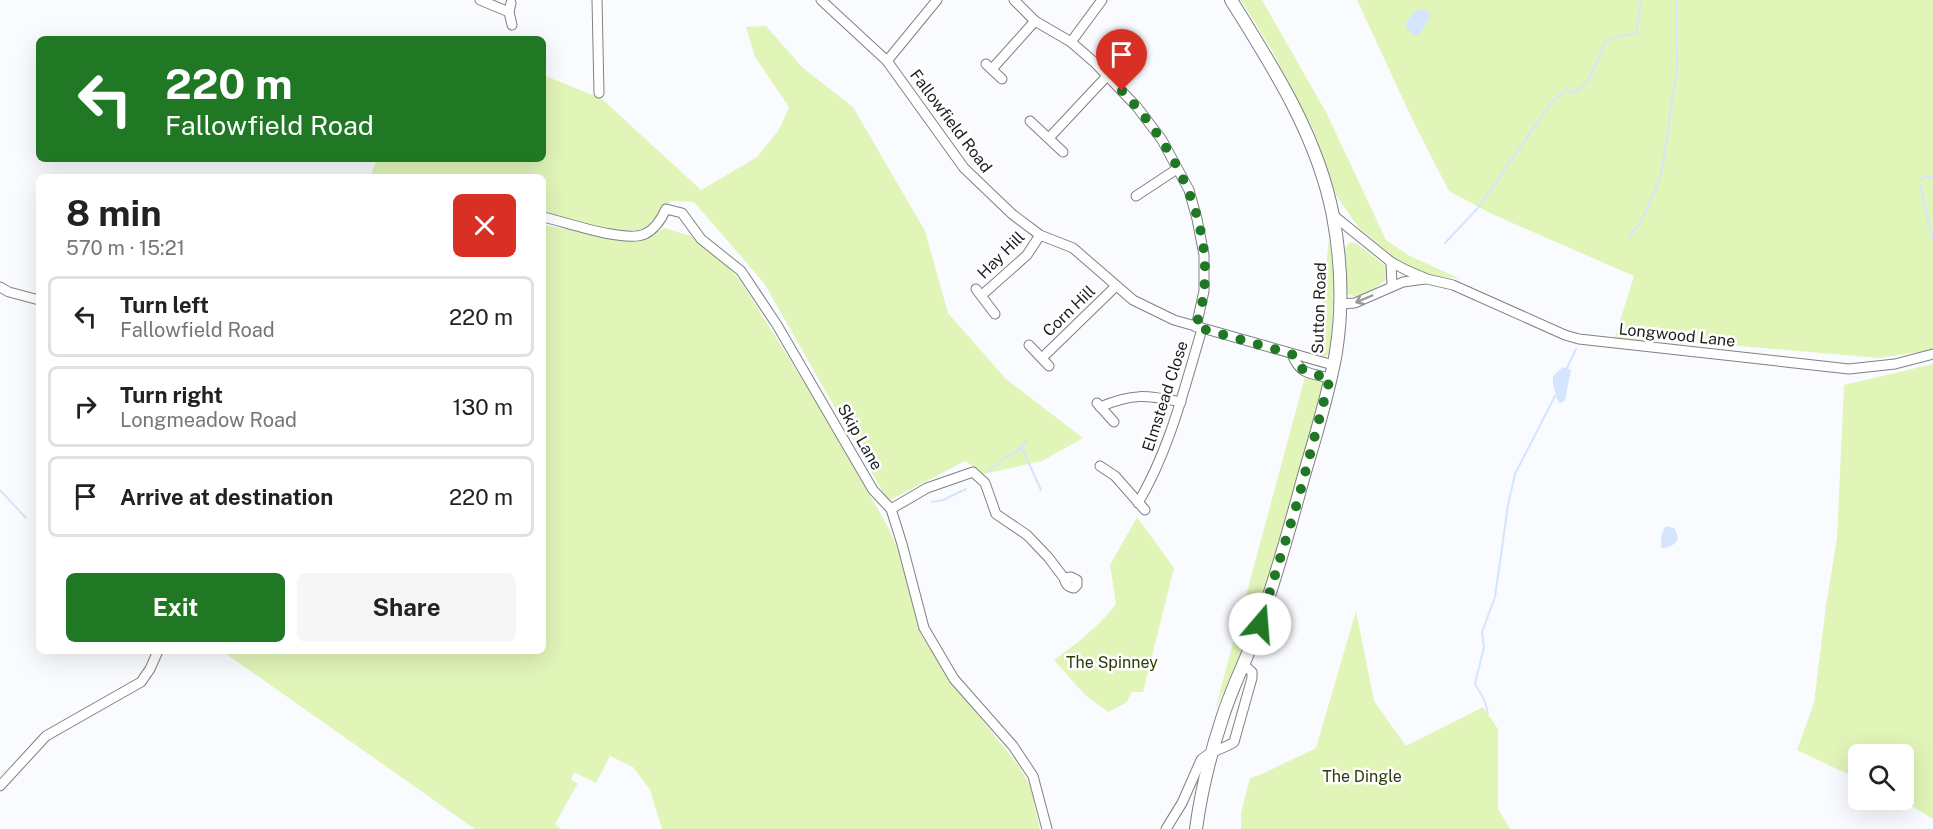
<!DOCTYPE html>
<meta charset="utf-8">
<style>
:root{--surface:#fff;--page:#f6f6f6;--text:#222;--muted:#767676;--line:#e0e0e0;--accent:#217824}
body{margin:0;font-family:"Public Sans",sans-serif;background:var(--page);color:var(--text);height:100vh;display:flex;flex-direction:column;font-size:22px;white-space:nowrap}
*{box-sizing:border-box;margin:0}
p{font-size:20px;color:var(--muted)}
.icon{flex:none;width:33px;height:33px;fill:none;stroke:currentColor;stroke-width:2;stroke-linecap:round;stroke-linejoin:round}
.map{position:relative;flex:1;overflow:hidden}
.panel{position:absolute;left:36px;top:174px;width:510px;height:480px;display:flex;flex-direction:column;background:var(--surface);border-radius:9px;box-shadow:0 6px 24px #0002}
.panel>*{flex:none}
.hud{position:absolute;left:36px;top:36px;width:510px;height:126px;border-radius:9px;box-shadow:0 6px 24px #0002;background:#217824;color:#fff;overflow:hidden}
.buttons{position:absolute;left:1848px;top:744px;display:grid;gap:12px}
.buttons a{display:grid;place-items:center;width:66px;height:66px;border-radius:9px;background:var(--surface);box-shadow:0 6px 24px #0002;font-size:30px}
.pin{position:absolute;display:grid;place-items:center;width:51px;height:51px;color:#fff;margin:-62px -26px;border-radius:50% 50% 50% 0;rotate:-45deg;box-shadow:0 0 6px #0007}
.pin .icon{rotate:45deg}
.me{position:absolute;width:66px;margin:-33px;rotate:18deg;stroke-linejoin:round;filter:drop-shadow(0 0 4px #0008)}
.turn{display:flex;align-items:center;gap:21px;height:126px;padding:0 30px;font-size:27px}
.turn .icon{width:78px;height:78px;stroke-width:2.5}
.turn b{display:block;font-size:42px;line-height:51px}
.round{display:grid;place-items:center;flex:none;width:63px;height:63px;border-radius:9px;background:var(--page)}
.overview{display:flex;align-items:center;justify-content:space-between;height:102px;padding:0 30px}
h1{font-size:36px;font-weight:700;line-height:45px}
.primary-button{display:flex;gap:12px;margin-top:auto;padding:12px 30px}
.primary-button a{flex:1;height:69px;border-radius:9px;background:var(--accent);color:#fff;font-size:24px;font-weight:700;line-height:69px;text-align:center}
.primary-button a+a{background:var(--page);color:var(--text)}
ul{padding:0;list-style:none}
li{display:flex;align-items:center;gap:18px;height:81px;margin:0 12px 9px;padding:0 18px;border:3px solid var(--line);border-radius:9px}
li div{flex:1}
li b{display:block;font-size:22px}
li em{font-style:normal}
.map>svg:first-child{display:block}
.green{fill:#e1f5b9}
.water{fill:#d4e5fd}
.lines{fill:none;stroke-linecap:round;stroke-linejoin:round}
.stream{stroke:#d4e5fd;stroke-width:2}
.minor-casing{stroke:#7f8184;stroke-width:11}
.major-casing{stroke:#7f8184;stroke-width:14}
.minor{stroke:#fff;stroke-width:9}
.major{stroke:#fff;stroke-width:12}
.oneway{stroke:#999a9a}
.route{stroke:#217824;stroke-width:10;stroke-dasharray:0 18}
.labels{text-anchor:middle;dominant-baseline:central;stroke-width:5;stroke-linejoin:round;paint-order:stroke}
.street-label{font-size:16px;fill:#1d1e1f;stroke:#fff}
.park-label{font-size:16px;fill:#2f3b07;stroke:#fff}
</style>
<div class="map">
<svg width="1933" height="829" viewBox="0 0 1933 829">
<rect width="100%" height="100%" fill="#f9fbff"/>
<g class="green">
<path d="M1241,0h21l65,114 59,126 22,15 52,24 -38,-5 -20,-10 -44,-37 -22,-32 -22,-63 -40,-78z"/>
<path d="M1357,0h576v350l-54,8 -186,-16 -79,-2 20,-64 -140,-61 -45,-24 -35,-68z"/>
<path d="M766,26l37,42 50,39 72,124 23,82 58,66 77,59 -41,23 -58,13 -19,-13 -77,40 -124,-218 -70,-81 -23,-1 -27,28 -24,3 -77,-19v-36h-173l7,-18h166v-84l59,24 99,91 56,-33 22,-27 10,-23 -34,-50 -9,-30z"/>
<path d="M543,225l73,13h29l20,-10 26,8 21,14 28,30 71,114 76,131 14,31 20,79 36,54 62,77 11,20 10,43h-378l-12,-39 -17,-23 -23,-11 -14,27 -22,-11 -3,8 7,3 -23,41 6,5h-86l-253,-178h321z"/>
<path d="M1329,237l5,42 -3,73 -6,5 -14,-4 11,-41z"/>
<path d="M1350,242l7,2 30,23 2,10 -3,3 -27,18 -12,-4 -2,-46z"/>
<path d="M1933,364v455l-31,-19 2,-46h-46v25l-61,-29 17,-47 12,-97 11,-68 7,-153z"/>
<path d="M1305,377l20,5 -5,24 -63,215 -42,89z"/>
<path d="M1137,517l37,51 -31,124h-11l-6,11 -18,9 -24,-18 -30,-34c23,-17 45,-33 62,-56l-6,-39z"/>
<path d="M1356,611l18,90 32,45 77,-39 15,22v80l12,20h-269v-16l9,-35 12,-4 54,-26z"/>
</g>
<g class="water">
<path d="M1420,9l10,3 1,4 -11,17 -4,3 -10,-8v-5l8,-11z"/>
<path d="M1563,367l8,3 -6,30 -4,3 -3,-1 -5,-17v-9z"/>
<path d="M1666,526l8,2c8,12 2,17 -10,20l-3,-1c0,-9 0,-14 5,-21z"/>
</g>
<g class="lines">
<g class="stream">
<path d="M1922,180l3,-3 8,-1"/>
<path d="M1920,185l13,55"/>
<path d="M1630,237l3,-7 3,-1c10,-15 23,-46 27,-64l14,-98 -1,-67"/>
<path d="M1445,243l33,-35 73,-105 15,-14 8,4 14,-12 18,-40c8,-6 20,-4 30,-8l5,-33"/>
<path d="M1567,368l9,-19"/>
<path d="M1021,446l20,44"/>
<path d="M989,471l10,-7 4,-6 14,-6 10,-12"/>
<path d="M0,490l26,28"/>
<path d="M932,502l11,-2 23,-11"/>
<path d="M1488,713l-4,-14 -9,-15 9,-37 -2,-15 13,-35 13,-92 7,-31 40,-78"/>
</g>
<defs>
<g id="minor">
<path d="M480,0l29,12"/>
<path d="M597,0l2,93"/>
<path d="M821,0l66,61 77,107 48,46 28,21 33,13 60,52 41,20 159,45"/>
<path d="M1014,0l21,21 36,21 23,20 43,45 25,33 27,50 8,29 7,36v36l-8,36"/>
<path d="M511,3l-2,9 3,13"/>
<path d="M1071,42l31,-42"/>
<path d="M887,61l50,-61"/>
<path d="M986,64l16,15"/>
<path d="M992,69l43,-48"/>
<path d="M1030,121l33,31"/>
<path d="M1049,138l58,-62"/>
<path d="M1136,196l41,-27"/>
<path d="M1333,215l58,47 15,8 21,9 26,6 112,50 14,4 270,30 46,-5 38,-10"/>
<path d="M543,217c23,5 81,26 102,17 10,-5 17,-16 21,-25l16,4 19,26 40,32 36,54 96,165 18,19 11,35 22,84 30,51 59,67 20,30 14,53"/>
<path d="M1391,262l1,24"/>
<path d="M0,287l9,5 30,8"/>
<path d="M976,289l19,25"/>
<path d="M982,295l45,-40 13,-20"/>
<path d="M1339,304l16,-1 48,-21 22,-3"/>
<path d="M1029,345l20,21"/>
<path d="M1292,354c8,21 18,19 38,24"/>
<path d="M1042,358l74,-72"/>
<path d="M1097,403l17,19"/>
<path d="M1100,407c33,-14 46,-12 81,-5"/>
<path d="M1100,466l15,10 30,34"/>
<path d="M1138,503c32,-54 46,-114 64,-174"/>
<path d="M891,509l36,-21 46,-16 12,11 11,31 31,21 21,22 16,21 7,-1 6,3v5l-3,3c-7,-1 -8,-4 -10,-10"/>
<path d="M0,786l46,-50 95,-54 9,-13 8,-18"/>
<path d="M1166,829l16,-26 19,-43c8,-9 23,-11 33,-18l18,-64v-6l-9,-8"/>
</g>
<path id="major" d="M1196,829c5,-37 14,-74 26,-110 10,-33 27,-64 38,-97 17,-47 30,-95 43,-143 12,-42 26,-85 33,-127 7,-44 5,-93 -3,-136 -15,-79 -60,-149 -102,-216"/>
</defs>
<use href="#minor" class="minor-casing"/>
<use href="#major" class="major-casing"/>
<use href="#minor" class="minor"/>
<use href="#major" class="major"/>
</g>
<defs><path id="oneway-shaft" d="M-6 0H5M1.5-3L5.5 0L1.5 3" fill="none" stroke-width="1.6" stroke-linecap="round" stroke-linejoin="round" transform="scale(1.5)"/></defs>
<use class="oneway" href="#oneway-shaft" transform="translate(1364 299) rotate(157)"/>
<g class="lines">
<path class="route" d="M1122,91c50,52 90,126 82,200 -1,12 -5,24 -8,36l96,27c8,20 18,19 38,24l-32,122 -38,124"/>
</g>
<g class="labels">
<g class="street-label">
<text transform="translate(951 121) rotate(53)">Fallowfield Road</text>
<text transform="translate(1001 255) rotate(-45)">Hay Hill</text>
<text transform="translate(1319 308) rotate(-88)">Sutton Road</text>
<text transform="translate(1069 311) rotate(-44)">Corn Hill</text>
<text transform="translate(1677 335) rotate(6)">Longwood Lane</text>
<text transform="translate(1165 396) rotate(-72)">Elmstead Close</text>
<text transform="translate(860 437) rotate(60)">Skip Lane</text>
</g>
<g class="park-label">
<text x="1112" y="662">The Spinney</text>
<text x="1362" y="776">The Dingle</text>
</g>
</g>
</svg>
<div class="buttons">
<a><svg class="icon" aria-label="search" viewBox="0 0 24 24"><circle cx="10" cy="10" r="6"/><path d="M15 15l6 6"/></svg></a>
</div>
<div class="pin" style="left:1122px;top:91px;background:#d93025"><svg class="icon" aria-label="arrive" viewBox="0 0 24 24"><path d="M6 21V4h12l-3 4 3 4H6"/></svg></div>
<svg class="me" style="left:1260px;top:624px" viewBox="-20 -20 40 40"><circle r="19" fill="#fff"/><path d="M0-13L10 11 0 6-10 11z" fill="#217824"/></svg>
<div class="hud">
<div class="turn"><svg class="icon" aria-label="left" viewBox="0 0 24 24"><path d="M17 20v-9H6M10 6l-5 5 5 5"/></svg><div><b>220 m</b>Fallowfield Road</div></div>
</div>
<section class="panel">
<div class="overview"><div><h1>8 min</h1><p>570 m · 15:21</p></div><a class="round" style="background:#d93025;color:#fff"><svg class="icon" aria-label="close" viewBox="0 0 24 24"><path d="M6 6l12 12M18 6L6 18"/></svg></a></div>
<ul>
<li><svg class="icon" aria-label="left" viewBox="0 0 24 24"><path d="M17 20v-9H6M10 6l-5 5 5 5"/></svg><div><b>Turn left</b><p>Fallowfield Road</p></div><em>220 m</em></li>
<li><svg class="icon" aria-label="right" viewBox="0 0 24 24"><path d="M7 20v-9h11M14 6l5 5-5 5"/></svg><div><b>Turn right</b><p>Longmeadow Road</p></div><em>130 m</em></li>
<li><svg class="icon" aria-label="arrive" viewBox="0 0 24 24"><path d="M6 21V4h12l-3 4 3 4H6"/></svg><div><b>Arrive at destination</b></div><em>220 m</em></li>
</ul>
<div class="primary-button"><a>Exit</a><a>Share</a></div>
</section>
</div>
